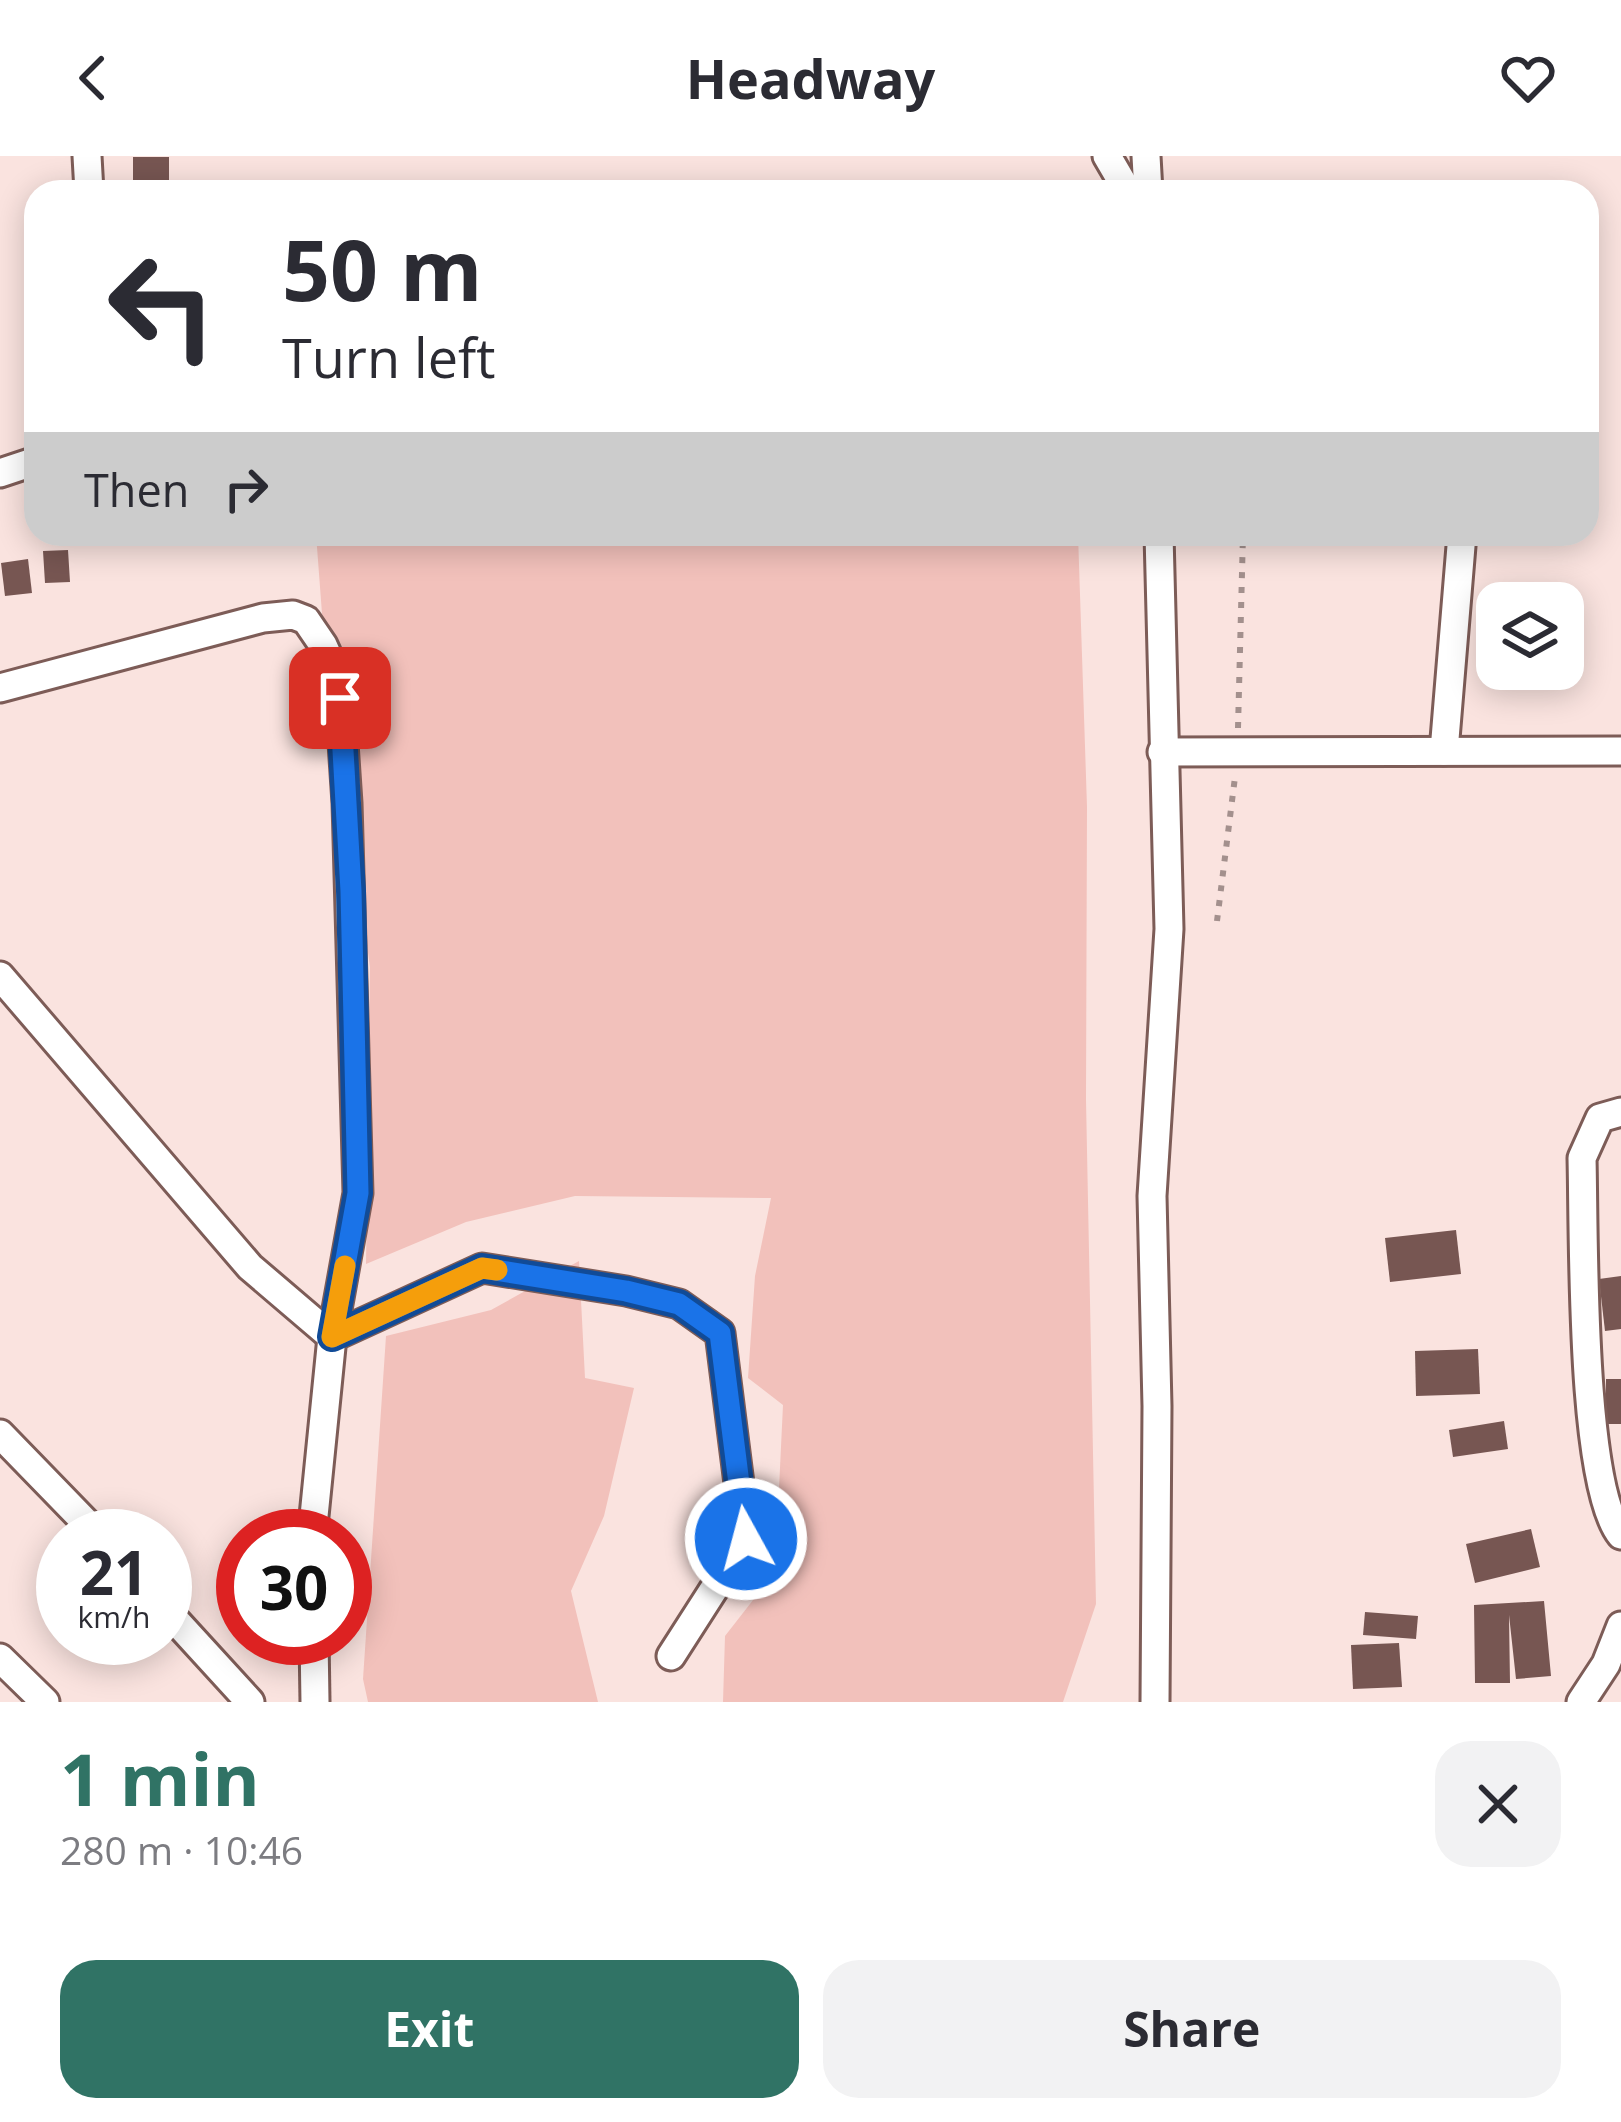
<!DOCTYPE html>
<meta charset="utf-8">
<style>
:root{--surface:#fff;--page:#f2f2f3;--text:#2b2b33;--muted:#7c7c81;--accent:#307365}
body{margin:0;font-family:"Open Sans",sans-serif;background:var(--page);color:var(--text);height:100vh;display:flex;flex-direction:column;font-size:45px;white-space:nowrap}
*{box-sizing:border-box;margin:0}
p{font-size:39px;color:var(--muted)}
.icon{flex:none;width:66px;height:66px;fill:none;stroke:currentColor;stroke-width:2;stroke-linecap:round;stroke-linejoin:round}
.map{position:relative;height:1546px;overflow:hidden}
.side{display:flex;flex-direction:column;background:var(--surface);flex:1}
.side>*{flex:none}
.guide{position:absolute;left:24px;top:24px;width:1575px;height:366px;border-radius:36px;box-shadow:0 6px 30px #0003;background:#fff;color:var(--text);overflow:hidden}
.fabs{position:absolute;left:1476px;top:426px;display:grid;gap:24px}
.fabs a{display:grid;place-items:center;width:108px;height:108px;border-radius:24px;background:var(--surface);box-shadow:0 6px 30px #0003;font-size:60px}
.speed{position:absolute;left:36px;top:1353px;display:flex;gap:24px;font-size:60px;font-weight:700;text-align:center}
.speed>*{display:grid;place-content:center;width:156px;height:156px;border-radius:50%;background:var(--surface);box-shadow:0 6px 30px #0003;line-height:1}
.speed small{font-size:30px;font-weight:400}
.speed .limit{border:18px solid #d22;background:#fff;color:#111}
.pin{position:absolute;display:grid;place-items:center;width:102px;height:102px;color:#fff;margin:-51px;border-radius:24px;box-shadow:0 6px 18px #0006}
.me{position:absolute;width:132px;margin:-66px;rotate:353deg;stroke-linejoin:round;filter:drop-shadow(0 0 9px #0008)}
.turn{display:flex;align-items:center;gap:42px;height:252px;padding:0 60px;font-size:54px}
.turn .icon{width:156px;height:156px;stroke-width:2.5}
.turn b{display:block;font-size:84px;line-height:102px}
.then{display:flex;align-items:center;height:114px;padding:0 60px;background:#0003;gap:24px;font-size:45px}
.round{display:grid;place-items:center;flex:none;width:126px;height:126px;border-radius:36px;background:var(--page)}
.overview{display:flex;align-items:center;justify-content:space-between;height:204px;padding:0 60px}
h1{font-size:72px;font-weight:700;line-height:90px;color:var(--accent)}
.primary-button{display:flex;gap:24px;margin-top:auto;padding:24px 60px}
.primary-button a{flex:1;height:138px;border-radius:36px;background:var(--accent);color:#fff;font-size:48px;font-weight:700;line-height:138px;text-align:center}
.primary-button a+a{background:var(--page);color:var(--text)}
header{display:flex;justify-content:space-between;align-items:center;height:156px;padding:0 60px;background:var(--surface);font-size:54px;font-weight:700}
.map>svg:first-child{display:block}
.green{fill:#f2c1bb}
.building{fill:#775652}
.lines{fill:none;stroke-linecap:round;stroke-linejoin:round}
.minor-casing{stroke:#7d5c57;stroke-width:33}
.path{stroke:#a3908d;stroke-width:6;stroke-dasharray:6 9;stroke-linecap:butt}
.minor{stroke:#fff;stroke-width:27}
.route-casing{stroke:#114b97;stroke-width:30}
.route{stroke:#1a73e8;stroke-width:21}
.slow{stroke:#f59e0b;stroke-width:21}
</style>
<header><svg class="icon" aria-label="back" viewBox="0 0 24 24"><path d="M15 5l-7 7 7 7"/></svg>Headway<svg class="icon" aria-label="heart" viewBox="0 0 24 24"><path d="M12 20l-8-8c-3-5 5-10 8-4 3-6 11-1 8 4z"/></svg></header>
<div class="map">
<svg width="1621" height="1546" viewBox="0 0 1621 1546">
<rect width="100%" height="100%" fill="#fae3df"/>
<g class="green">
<path d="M316,378h762l9,273 -1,293 10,504 -33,98h-340l2,-66 50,-64 8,-167 -35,-27 7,-102 16,-78 -196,-2 -109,26 -100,42 4,-297 -46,-327z"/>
<path d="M579,1105l6,117 49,10 -30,128 -33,75 27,111h-230l-5,-23 23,-343 105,-26z"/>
</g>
<g class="building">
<rect x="133" y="1" width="36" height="32"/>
<path d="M68,394l2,32 -25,1 -2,-32z"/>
<path d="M28,403l4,34 -27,3 -4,-33z"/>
<path d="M1456,1074l5,44 -71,8 -5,-44z"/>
<path d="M1621,1120v53l-16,2 -6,-52z"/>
<path d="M1478,1193l2,45 -64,2 -1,-45z"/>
<rect x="1606" y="1223" width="15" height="45"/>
<path d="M1504,1265l4,28 -55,8 -4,-27z"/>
<path d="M1531,1373l9,38 -65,16 -9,-39z"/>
<path d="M1544,1445l7,75 -35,3 -7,-64 1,68h-35l-1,-78z"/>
<path d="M1365,1456l53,4 -2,23 -53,-4z"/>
<path d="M1399,1487l3,44 -49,2 -2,-44z"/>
</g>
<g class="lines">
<defs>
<g id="minor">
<path d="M87,0l2,36"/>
<path d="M1107,0l21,36"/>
<path d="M1146,0l2,36"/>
<path d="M0,317l36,-12"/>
<path d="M0,532l263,-70 30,-3 13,5 17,25 13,29 4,24 7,105 11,390 -26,144 -20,199"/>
<path d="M1444,595l18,-217"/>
<path d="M1162,596l459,-1"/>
<path d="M0,820l250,291 82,70 150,-69 144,23 53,13 41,29 26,206 -75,117"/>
<path d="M1621,956l-21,6 -18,40c2,75 -2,327 39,377"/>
<path d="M0,1278l99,102"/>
<path d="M165,1453l85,93"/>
<path d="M314,1482l1,64"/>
<path d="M0,1502l45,44"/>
<path d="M1155,1546l2,-296 -5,-210 17,-267 -10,-395"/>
<path d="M1581,1546l25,-38 15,-38"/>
</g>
</defs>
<use href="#minor" class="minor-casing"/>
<g class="path">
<path d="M1238,572l5,-194"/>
<path d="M1217,765l18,-144"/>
</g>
<use href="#minor" class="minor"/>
</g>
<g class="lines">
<defs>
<path id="route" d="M340,542l11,193 7,302 -26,144 150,-69 144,23 53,13 41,29 26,206"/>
</defs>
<use href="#route" class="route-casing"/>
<use href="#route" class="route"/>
<path class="slow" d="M345,1110l-13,71 150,-69 15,2"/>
</g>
</svg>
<div class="fabs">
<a><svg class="icon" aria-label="layers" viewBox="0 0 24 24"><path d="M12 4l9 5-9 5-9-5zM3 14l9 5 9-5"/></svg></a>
</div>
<div class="speed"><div>21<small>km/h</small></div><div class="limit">30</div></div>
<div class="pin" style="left:340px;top:542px;background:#d93025"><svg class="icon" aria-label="arrive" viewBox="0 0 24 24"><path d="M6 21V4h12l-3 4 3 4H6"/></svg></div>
<svg class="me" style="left:746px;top:1383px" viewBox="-20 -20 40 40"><circle r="17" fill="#1a73e8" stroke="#fff" stroke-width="3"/><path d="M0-11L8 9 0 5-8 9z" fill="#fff"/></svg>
<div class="guide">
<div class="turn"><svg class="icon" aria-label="left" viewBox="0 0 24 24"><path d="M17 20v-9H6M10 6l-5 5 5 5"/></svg><div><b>50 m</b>Turn left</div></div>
<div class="then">Then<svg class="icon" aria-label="right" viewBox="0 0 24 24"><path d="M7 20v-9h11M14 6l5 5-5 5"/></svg></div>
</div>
</div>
<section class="side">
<div class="overview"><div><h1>1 min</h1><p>280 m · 10:46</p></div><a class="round"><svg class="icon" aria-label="close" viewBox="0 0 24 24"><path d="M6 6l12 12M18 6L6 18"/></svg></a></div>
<div class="primary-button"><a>Exit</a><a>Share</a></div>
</section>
